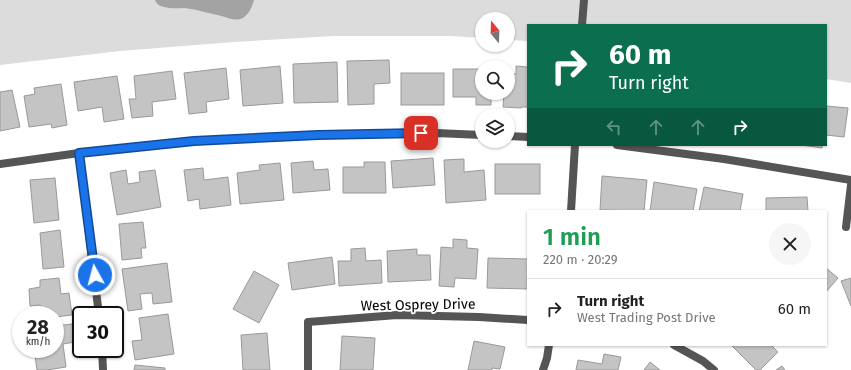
<!DOCTYPE html>
<meta charset="utf-8">
<style>
:root{--surface:#fff;--page:#f6f6f6;--text:#222;--muted:#767676;--line:#e0e0e0}
body{margin:0;font-family:"Fira Sans",sans-serif;background:var(--page);color:var(--text);height:100vh;display:flex;flex-direction:column;font-size:15px;white-space:nowrap}
*{box-sizing:border-box;margin:0}
p{font-size:13px;color:var(--muted)}
.icon{flex:none;width:22px;height:22px;fill:none;stroke:currentColor;stroke-width:2;stroke-linecap:round;stroke-linejoin:round}
.map{position:relative;flex:1;overflow:hidden}
.drawer{position:absolute;left:527px;top:210px;width:300px;height:136px;display:flex;flex-direction:column;background:var(--surface);border-radius:0px;box-shadow:0 1px 3px #0004}
.drawer>*{flex:none}
.guide{position:absolute;left:527px;top:24px;width:300px;height:122px;border-radius:0px;box-shadow:0 1px 3px #0004;background:#0b6e4f;color:#fff;overflow:hidden}
.needle{width:26px;rotate:341deg}
.tools{position:absolute;left:475px;top:12px;display:grid;gap:8px}
.tools a{display:grid;place-items:center;width:40px;height:40px;border-radius:50%;background:var(--surface);box-shadow:0 1px 3px #0004;font-size:20px}
.speed{position:absolute;left:12px;top:306px;display:flex;gap:8px;font-size:20px;font-weight:700;text-align:center}
.speed>*{display:grid;place-content:center;width:52px;height:52px;border-radius:50%;background:var(--surface);box-shadow:0 1px 3px #0004;line-height:1}
.speed small{font-size:10px;font-weight:400}
.speed .limit{border:2px solid #111;border-radius:6px;background:#fff;color:#111}
.pin{position:absolute;display:grid;place-items:center;width:34px;height:34px;color:#fff;margin:-17px;border-radius:8px;box-shadow:0 2px 6px #0006}
.me{position:absolute;width:44px;margin:-22px;rotate:353deg;stroke-linejoin:round;filter:drop-shadow(0 0 3px #0008)}
.turn{display:flex;align-items:center;gap:14px;height:84px;padding:0 16px;font-size:18px}
.turn .icon{width:52px;height:52px;stroke-width:2.5}
.turn b{display:block;font-size:28px;line-height:34px}
.lanes{display:flex;align-items:center;height:38px;padding:0 16px;background:#0003;justify-content:center;gap:20px;direction:ltr}
.lanes .off{opacity:.35}
.round{display:grid;place-items:center;flex:none;width:42px;height:42px;border-radius:21px;background:var(--page)}
.head{display:flex;align-items:center;justify-content:space-between;height:68px;padding:0 16px}
h1{font-size:24px;font-weight:600;line-height:30px;color:#1e9e55}
ul{padding:0;list-style:none}
li{display:flex;align-items:center;gap:12px;height:60px;padding:0 16px;border-top:1px solid var(--line)}
li div{flex:1}
li b{display:block;font-size:15px}
li em{font-style:normal}
.map>svg:first-child{display:block}
.green{fill:#dcdcdc}
.water{fill:#a3a3a3}
.building{fill:#c4c4c4;stroke:#999}
.lines{fill:none;stroke-linecap:round;stroke-linejoin:round}
.minor{stroke:#555;stroke-width:8}
.tertiary{stroke:#555;stroke-width:8}
.route-casing{stroke:#114b97;stroke-width:10}
.route{stroke:#1a73e8;stroke-width:7}
.labels{text-anchor:middle;dominant-baseline:central;stroke-width:3.5;stroke-linejoin:round;paint-order:stroke}
.street-label{font-size:14px;fill:#000;stroke:#fff}
</style>
<div class="map">
<svg width="851" height="370" viewBox="0 0 851 370">
<rect width="100%" height="100%" fill="#fff"/>
<path class="green" d="M0,0h851v83l-25,-4v-54h-298v16l-20,-1v-21h-26v19l-31,-2h-117l-100,6 -114,9 -120,14z"/>
<path class="water" d="M155,0h99c-2,7 -5,14 -11,18 -6,3 -13,1 -18,-1 -13,-3 -26,-7 -40,-9 -7,0 -14,1 -21,-1 -5,-1 -7,-3 -9,-7z"/>
<g class="building">
<path d="M389,60l1,23 -16,1v20l-26,1 -1,-44z"/>
<path d="M337,62l1,40 -44,1 -1,-39z"/>
<path d="M280,66l3,37 -40,3 -3,-36z"/>
<path d="M516,66l12,1v40h-6l-1,1 -18,-1 1,-14h4v-19h8z"/>
<path d="M226,68l3,31 -23,3 1,10 -18,2 -5,-41z"/>
<path d="M453,69h29v24h9v12h-15v-8h-23z"/>
<path d="M172,71l4,28 -24,3 1,14 -21,2 -3,-19h7l-2,-23z"/>
<rect x="401" y="73" width="43" height="32"/>
<path d="M117,76l7,43 -20,3 -2,-15 -24,4 -4,-29z"/>
<path d="M61,84l6,41 -15,3 -1,-4 -22,3 -5,-31 11,-2 -1,-6z"/>
<path d="M12,90l8,37 -20,4v-39z"/>
<path d="M826,106l22,2 -4,29 -18,-2z"/>
<path d="M801,145h21v3z"/>
<path d="M433,158l2,27 -42,3 -2,-27z"/>
<path d="M464,159v13l20,-2 2,30 -40,3 -2,-43z"/>
<path d="M313,161l1,9 14,-1 2,21 -37,3 -2,-30z"/>
<path d="M364,162h21l1,31h-43v-26h21z"/>
<path d="M280,163l4,37 -44,4 -3,-31 23,-3 -1,-5z"/>
<rect x="495" y="164" width="45" height="30"/>
<path d="M203,168l1,12 24,-3 3,28 -31,4 -1,-10 -11,2 -4,-31z"/>
<path d="M126,170l2,14 12,-2 -1,-10 16,-2 6,37 -44,8 -7,-42z"/>
<path d="M602,176l45,4 -3,31 -44,-1z"/>
<path d="M55,178l4,42 -25,3 -4,-43z"/>
<path d="M654,182l43,7 -4,22h-43z"/>
<path d="M704,187l39,7 -3,17h-41z"/>
<path d="M807,197l1,14h-42v-13z"/>
<path d="M143,222l3,26h-5l1,10 -20,2 -3,-36z"/>
<path d="M60,230l4,37 -21,2 -3,-36z"/>
<path d="M453,239l14,1v8l11,1 -2,30 -21,-1 -1,9 -15,-1 2,-39 12,1z"/>
<path d="M365,248l1,13 15,-1 1,23 -43,3 -1,-25h13v-12z"/>
<path d="M417,249v6h13l1,25 -43,2 -1,-31z"/>
<path d="M332,257l3,27 -43,6 -4,-27z"/>
<path d="M488,258l40,1v30l-41,-1z"/>
<path d="M167,263l5,39 -19,2 -1,-11 -12,1 2,15 -14,2 -6,-42z"/>
<path d="M826,268l12,10 -12,14z"/>
<path d="M254,271l25,14 -20,38 -26,-14z"/>
<path d="M59,278l2,16 8,-1 3,22 -17,2v-2h-14l-1,-10 -10,1 -1,-17 11,-2v-7z"/>
<path d="M851,278v28l-10,-25z"/>
<path d="M168,314l6,40 -39,6 -3,-19 10,-1 -3,-22z"/>
<path d="M72,324l3,18 -12,2 3,23 -19,3h-10l-3,-21h21v-23z"/>
<path d="M267,333l3,37h-27l-2,-35z"/>
<path d="M342,336l33,2 -2,32h-33z"/>
<path d="M474,341l31,6 -5,22 -8,-1v2h-24z"/>
<path d="M731,345h40l7,7 -18,18h-4z"/>
<path d="M604,354l17,3 -3,13h-42l2,-10 24,4z"/>
<path d="M650,362l10,8h-16z"/>
<path d="M135,365l30,3v2h-31z"/>
<path d="M782,366l3,4h-9z"/>
</g>
<g class="lines">
<g class="minor">
<path d="M508,136l20,1"/>
<path d="M617,145l107,14 127,21"/>
<path d="M79,153l20,162"/>
<path d="M0,164l79,-11 115,-12 124,-6 118,-2 46,2"/>
<path d="M846,227l5,-42"/>
<path d="M674,345l29,16 11,9"/>
<path d="M102,349l1,21"/>
<path d="M308,370v-48l89,-7 82,2 49,3"/>
</g>
<g class="tertiary">
<path d="M582,25l2,-25"/>
<path d="M571,211l4,-66"/>
<path d="M543,370l4,-12 2,-13"/>
</g>
</g>
<g class="lines">
<defs>
<path id="route" d="M95,275l-16,-122 115,-12 124,-6 103,-2"/>
</defs>
<use href="#route" class="route-casing"/>
<use href="#route" class="route"/>
</g>
<g class="labels">
<g class="street-label">
<text transform="translate(418 305) rotate(-1)">West Osprey Drive</text>
</g>
</g>
</svg>
<div class="tools">
<a><svg class="needle" viewBox="-14 -14 28 28"><path d="M0-13l5 13h-10z" fill="#e53935"/><path d="M0 13l5-13h-10z" fill="#767676"/></svg></a>
<a><svg class="icon" aria-label="search" viewBox="0 0 24 24"><circle cx="10" cy="10" r="6"/><path d="M15 15l6 6"/></svg></a>
<a><svg class="icon" aria-label="layers" viewBox="0 0 24 24"><path d="M12 4l9 5-9 5-9-5zM3 14l9 5 9-5"/></svg></a>
</div>
<div class="speed"><div>28<small>km/h</small></div><div class="limit">30</div></div>
<div class="pin" style="left:421px;top:133px;background:#d93025"><svg class="icon" aria-label="arrive" viewBox="0 0 24 24"><path d="M6 21V4h12l-3 4 3 4H6"/></svg></div>
<svg class="me" style="left:95px;top:275px" viewBox="-20 -20 40 40"><circle r="17" fill="#1a73e8" stroke="#fff" stroke-width="3"/><path d="M0-11L8 9 0 5-8 9z" fill="#fff"/></svg>
<div class="guide">
<div class="turn"><svg class="icon" aria-label="right" viewBox="0 0 24 24"><path d="M7 20v-9h11M14 6l5 5-5 5"/></svg><div><b>60 m</b>Turn right</div></div>
<div class="lanes"><svg class="icon off" aria-label="left" viewBox="0 0 24 24"><path d="M17 20v-9H6M10 6l-5 5 5 5"/></svg><svg class="icon off" aria-label="ahead" viewBox="0 0 24 24"><path d="M12 20V5M6 11l6-6 6 6"/></svg><svg class="icon off" aria-label="ahead" viewBox="0 0 24 24"><path d="M12 20V5M6 11l6-6 6 6"/></svg><svg class="icon" aria-label="right" viewBox="0 0 24 24"><path d="M7 20v-9h11M14 6l5 5-5 5"/></svg></div>
</div>
<section class="drawer">
<div class="head"><div><h1>1 min</h1><p>220 m · 20:29</p></div><a class="round"><svg class="icon" aria-label="close" viewBox="0 0 24 24"><path d="M6 6l12 12M18 6L6 18"/></svg></a></div>
<ul>
<li><svg class="icon" aria-label="right" viewBox="0 0 24 24"><path d="M7 20v-9h11M14 6l5 5-5 5"/></svg><div><b>Turn right</b><p>West Trading Post Drive</p></div><em>60 m</em></li>
</ul>
</section>
</div>
